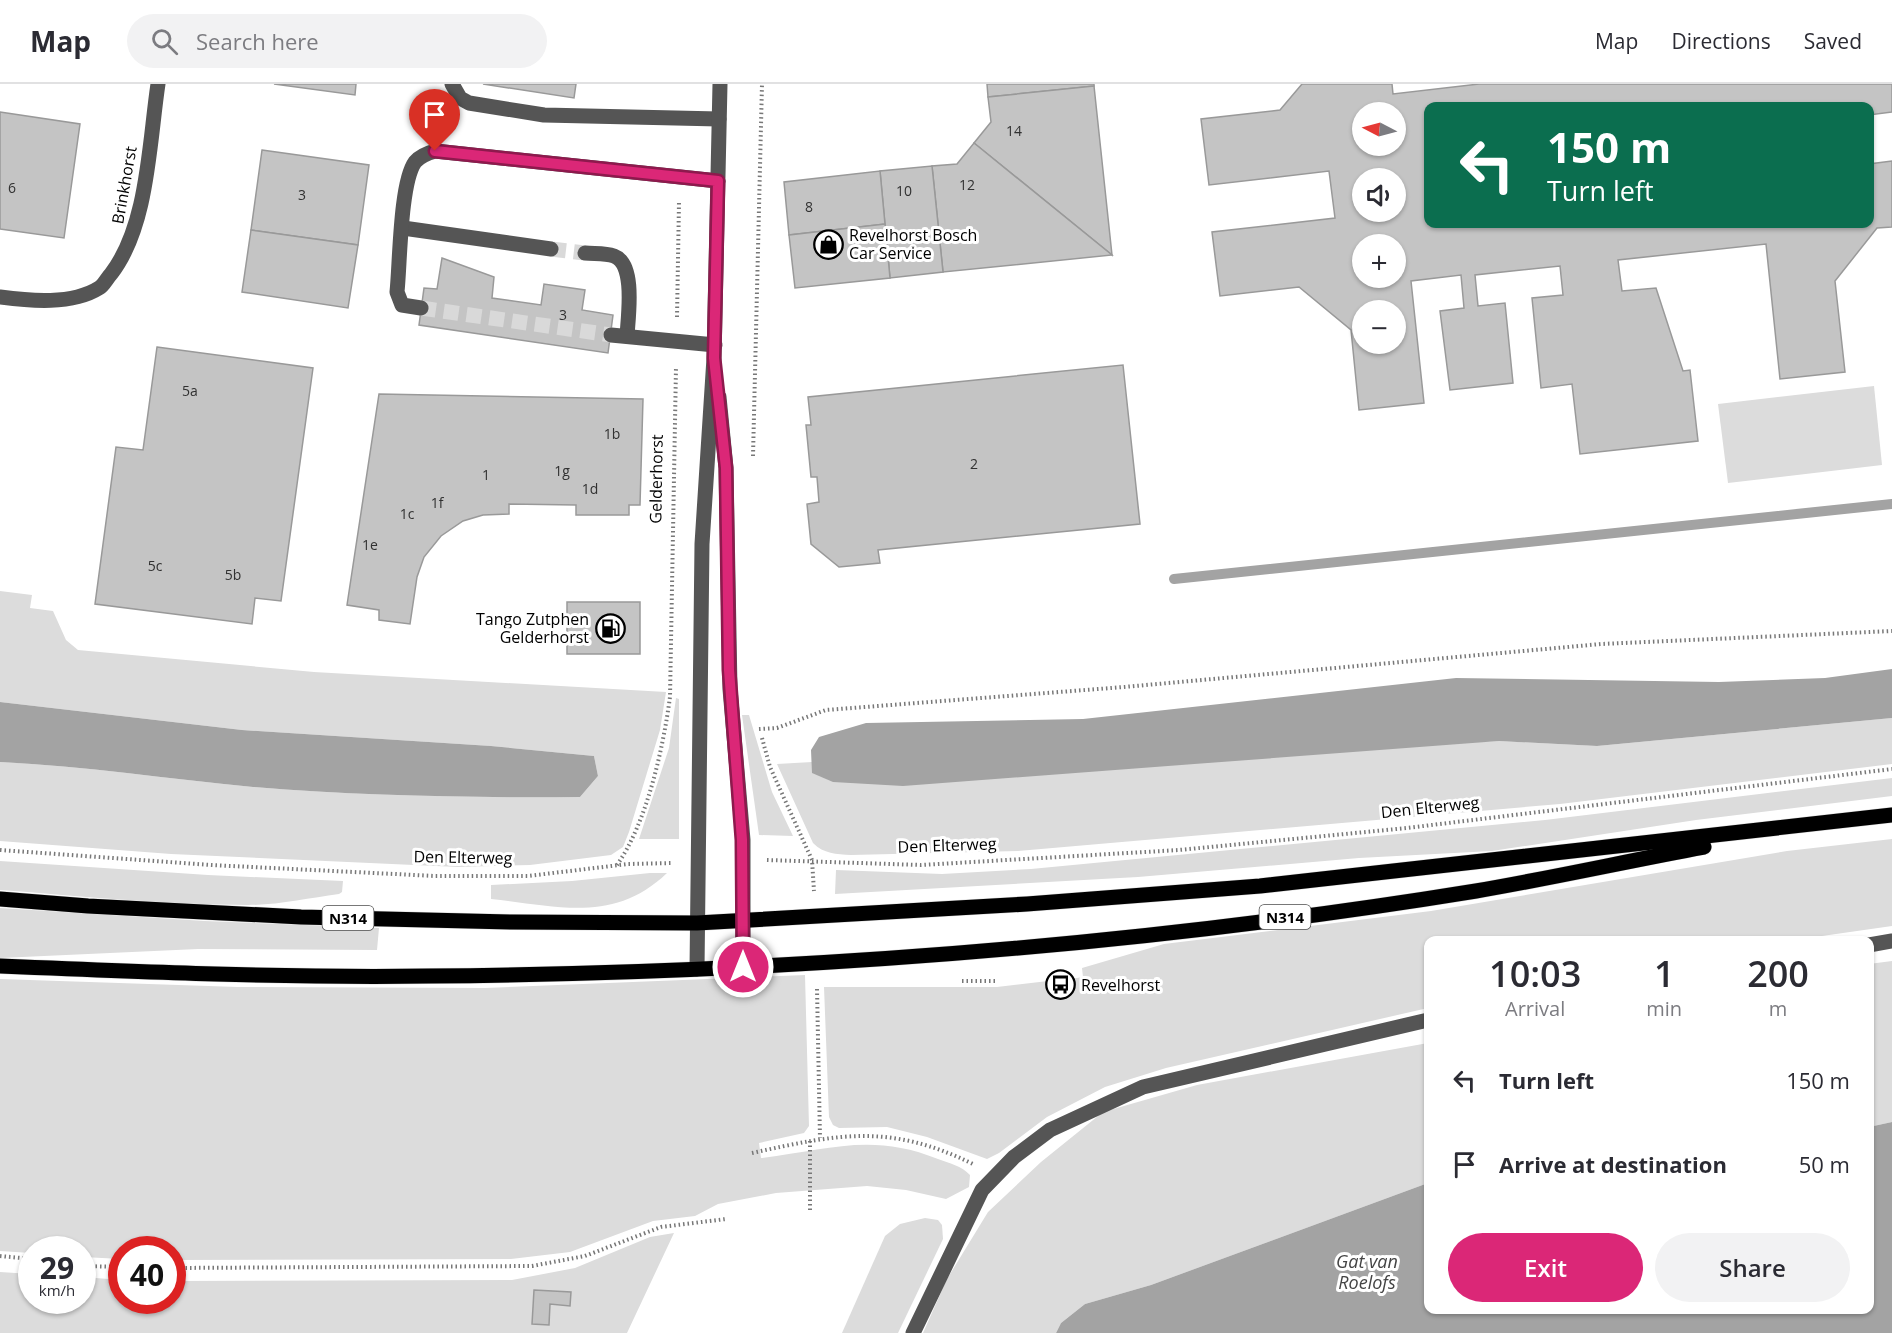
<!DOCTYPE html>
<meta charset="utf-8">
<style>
:root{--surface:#fff;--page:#f2f2f3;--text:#2b2b33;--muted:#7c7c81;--line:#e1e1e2;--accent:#db2777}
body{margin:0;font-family:"Open Sans",sans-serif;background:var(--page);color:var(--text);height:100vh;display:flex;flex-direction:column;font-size:22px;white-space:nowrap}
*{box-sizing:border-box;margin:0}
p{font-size:20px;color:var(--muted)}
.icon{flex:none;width:33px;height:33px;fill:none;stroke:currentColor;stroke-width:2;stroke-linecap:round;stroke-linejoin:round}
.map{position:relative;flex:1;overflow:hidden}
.sheet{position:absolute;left:1424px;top:852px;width:450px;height:378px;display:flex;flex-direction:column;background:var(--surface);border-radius:12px;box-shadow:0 2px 4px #0004}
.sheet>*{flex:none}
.guide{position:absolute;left:1424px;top:18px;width:450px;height:126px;border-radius:12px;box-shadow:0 2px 4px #0004;background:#0b6e4f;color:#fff;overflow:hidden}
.needle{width:39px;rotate:276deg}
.controls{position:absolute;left:1352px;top:18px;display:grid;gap:12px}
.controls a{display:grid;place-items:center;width:54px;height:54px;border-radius:50%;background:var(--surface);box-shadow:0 2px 4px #0004;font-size:30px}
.speed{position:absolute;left:18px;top:1152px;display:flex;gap:12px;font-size:30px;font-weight:700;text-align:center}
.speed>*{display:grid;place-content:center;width:78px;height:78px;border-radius:50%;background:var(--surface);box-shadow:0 2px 4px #0004;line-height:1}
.speed small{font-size:15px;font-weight:400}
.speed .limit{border:9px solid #d22;background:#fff;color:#111}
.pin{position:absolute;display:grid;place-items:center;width:51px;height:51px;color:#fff;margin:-62px -26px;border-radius:50% 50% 50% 0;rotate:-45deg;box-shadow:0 0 6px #0007}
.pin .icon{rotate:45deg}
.me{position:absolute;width:66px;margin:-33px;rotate:0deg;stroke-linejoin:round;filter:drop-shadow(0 0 4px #0008)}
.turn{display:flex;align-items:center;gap:21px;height:126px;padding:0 24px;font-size:27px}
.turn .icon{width:78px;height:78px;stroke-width:2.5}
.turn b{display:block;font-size:42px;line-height:51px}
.eta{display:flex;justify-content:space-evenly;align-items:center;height:102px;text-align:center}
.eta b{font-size:36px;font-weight:600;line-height:42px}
.cta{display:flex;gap:12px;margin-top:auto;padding:12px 24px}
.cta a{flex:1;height:69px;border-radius:36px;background:var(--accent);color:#fff;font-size:24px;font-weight:600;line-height:69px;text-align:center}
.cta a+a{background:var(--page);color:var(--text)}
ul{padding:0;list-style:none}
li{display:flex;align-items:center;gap:18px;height:84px;padding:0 24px}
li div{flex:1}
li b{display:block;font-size:22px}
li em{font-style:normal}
header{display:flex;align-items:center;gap:36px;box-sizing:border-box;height:84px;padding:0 30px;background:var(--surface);border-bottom:2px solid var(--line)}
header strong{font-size:28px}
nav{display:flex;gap:33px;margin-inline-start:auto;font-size:21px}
.search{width:420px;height:54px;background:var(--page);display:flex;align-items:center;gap:15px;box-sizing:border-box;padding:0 21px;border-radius:33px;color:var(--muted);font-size:22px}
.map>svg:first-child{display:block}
.green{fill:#dcdcdc}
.water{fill:#a3a3a3}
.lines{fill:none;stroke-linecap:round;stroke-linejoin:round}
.stream{stroke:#a3a3a3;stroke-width:10}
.building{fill:#c4c4c4;stroke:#999;stroke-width:1.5;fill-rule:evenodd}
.minor-tunnel{stroke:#d9d9d9;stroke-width:15;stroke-dasharray:15 8;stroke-linecap:butt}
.major-casing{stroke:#dbdbdb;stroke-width:16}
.path{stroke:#777;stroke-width:4;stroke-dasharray:1.5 3;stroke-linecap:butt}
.minor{stroke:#555;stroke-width:15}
.major{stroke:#000;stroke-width:15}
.route-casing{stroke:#8e194d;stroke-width:15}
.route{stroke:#db2777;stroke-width:10}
.labels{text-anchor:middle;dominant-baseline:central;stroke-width:6;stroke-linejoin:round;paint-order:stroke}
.number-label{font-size:14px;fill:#313131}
.shield{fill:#fff;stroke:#4c4c4c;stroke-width:1.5}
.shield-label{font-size:15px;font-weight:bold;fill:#000}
.street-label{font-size:16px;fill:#000;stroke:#fff}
.poi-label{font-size:16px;fill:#000;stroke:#fff;text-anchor:start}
.water-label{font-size:18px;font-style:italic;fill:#444;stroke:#fff}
</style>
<header>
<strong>Map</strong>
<div class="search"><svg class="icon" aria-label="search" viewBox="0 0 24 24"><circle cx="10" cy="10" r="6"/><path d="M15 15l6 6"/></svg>Search here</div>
<nav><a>Map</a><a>Directions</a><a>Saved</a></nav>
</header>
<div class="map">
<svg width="1892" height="1249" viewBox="0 0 1892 1249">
<rect width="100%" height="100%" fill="#fff"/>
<g class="green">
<path d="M1874,302l8,79 -154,18 -10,-79z"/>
<path d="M0,507l32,4 -2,13 23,3 13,29 12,10 236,22 352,20 -6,38 -31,102 -6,15 -12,8 -81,10 -72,2 -287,-13 -171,-13v-79c85,4 169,17 253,25 108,9 219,11 327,10l18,-21 -4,-20 -103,-10 -249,-16 -242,-28z"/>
<path d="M676,614l3,1v140h-40l30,-91z"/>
<path d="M742,631h7l23,77 21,44 -34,-1z"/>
<path d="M1892,634v46l-332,40 -542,47 -167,4c-15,-1 -27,-1 -38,-12l-36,-79 35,-2v11l687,-32 98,5z"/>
<path d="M1892,694v18l-196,24 -204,31 -133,7 -221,19 -303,17 1,-24 106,4 89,-5 514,-49z"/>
<path d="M1892,755v87l-98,14h-366v68l-262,60 -61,19 -58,30 -48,36 -12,6 -60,-22 -40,-10 -48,1 -6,-3 -4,-8 -5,-130h173l51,-6 1,10 15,-1v-10l19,-3 -1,-9 82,-24 267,-33 356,-60z"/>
<path d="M0,777l208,14 135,6 -1,11 -3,2c-30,4 -61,11 -91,11 -83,0 -166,-9 -248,-15z"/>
<path d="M650,789h17c-53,51 -110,33 -176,26v-14l81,-4z"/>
<path d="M0,824l205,13 174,7 -2,22 -179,-1 -198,9z"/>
<path d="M1892,877v161l-23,5v-163z"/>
<path d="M805,891l4,151 -5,7 -45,10 2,15c66,-8 111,-26 177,1 11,4 24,7 32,16l-1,12 -23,12 -40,-9 -39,-4 -91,7 -58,11 -23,12 -42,5 -83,31 -59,7 -338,1 -1,-10h-50l-1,9 -38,-2 -1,-7h-50l-1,3 -31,-2v-272l238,8 247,1z"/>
<path d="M1428,959v140l-277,102 -66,19 -24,19 -5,10h-133l24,-54 41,-67 53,-50 62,-50 94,-27z"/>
<path d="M925,1134l13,2 4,5 1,14 -45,94h-56l43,-97 15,-12z"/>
<path d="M674,1149l-47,100h-627v-61l31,2 1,26h50l1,-23 38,3 1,20h50l1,-19 339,-1 63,-12 75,-31z"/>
</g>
<g class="water">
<path d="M1892,585v49l-295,28 -98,-5 -596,45 -70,-4 -21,-9 -1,-23 8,-13 47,-14 217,-4 373,-41 263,4 106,-4z"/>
<path d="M0,618l242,28 249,16 103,10 4,20 -18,21c-108,1 -219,-1 -327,-10 -84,-8 -168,-21 -253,-25z"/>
<path d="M1892,1038v211h-836l5,-10 24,-19 66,-19 277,-102v127h441v-183z"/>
</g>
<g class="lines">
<path class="stream" d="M1174,495l718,-75"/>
</g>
<g class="building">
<path d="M274,0h82l-1,11z"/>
<path d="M483,0h93l-2,14z"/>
<path d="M987,0h107v2l-106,11z"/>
<path d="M1302,0h90l1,10 86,-10h413v28l-23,3v-9h-441v118h441v-60l23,-3v66l-15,1 -42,53 10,91 -65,7 -14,-135 -148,16 4,31 34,-3 27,83 7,-1 8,71 -118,13 -8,-70 -31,4 -9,-90 31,-3 -3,-29 -85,9 3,31 27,-3 8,80 -63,7 -10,-79 24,-3 -3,-33 -50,6 13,122 -65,7 -8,-80 -52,-43 -79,9 -8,-64 123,-14 -6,-47 -120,14 -8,-66 79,-9zM1362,28h33v34h-33zM1362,94h33v34h-33zM1362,160h33v34h-33zM1362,226h33v34h-33z"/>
<path d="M1094,2l18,169 -138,-112 17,-21 -3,-25z"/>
<path d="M0,28l80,12 -16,114 -64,-9z"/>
<path d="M974,59l138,112 -169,17 -11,-106 25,-2z"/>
<path d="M262,66l107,15 -11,80 -107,-15z"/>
<path d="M932,82l11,106 -53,6 -10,-107z"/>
<path d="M880,87l5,53 -96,11 -5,-53z"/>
<path d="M885,140l5,54 -95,10 -6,-53z"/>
<path d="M251,146l107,15 -10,63 -106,-16z"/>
<path d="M442,174l52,19 -2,21 49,7 3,-21 41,6 -3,20 31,5 -5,38 -189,-28 5,-37 13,1z"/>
<path d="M157,263l156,21 -32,233 -26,-3 -3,26 -157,-20 21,-157 27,3z"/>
<path d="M1123,281l17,159 -262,26 2,13 -41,4 -28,-23 -4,-40 12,-2 -2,-25h-6l-5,-52h5l-3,-28z"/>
<path d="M379,310l264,5 -3,106h-11v10h-53v-10l-67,-1v10l-26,1 -20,6 -22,15 -17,21 -7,20 -7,47 -31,-4v-10l-32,-5z"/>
<rect x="567" y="518" width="73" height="52"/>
<path d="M534,1206l37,2 -1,14 -20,-2 -1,21 -17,-1z"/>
</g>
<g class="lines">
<g class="minor-tunnel">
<path d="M551,165l34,4"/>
<path d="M421,224l190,27"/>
</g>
<defs>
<g id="major">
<path d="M0,815l88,7 213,11 210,5 186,1 330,-19 233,-18 632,-71"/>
<path d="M0,882c143,6 287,12 430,10 349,-3 701,-29 1046,-85 76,-13 152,-30 228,-44"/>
</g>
</defs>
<use href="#major" class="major-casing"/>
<g class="path">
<path d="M677,233l2,-115"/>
<path d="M753,372l9,-372"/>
<path d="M759,645l18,-1 49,-18 298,-23 477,-43 291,-13"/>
<path d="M762,654l8,29 42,93 2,31"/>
<path d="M0,766l211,15 224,11h93l100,-12 45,-1"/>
<path d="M767,776l154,5 258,-15 228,-22 485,-59"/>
<path d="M617,781c30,-43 46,-116 53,-168l6,-330"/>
<path d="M962,897h35"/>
<path d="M817,905l3,149"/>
<path d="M752,1069c87,-19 137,-30 221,11"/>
<path d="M810,1126v-70"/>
<path d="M0,1172l32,3"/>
<path d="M82,1182l40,1"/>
<path d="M172,1184l360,-2 53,-10 76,-29 65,-8"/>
</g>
<g class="minor">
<path d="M452,0l8,14 9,5 75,12 175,4"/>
<path d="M403,144l148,21"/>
<path d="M585,169c9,1 20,0 29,3 22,8 14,61 13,80"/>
<path d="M0,213c30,4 72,8 99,-9 5,-3 8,-10 12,-14 37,-48 38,-130 47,-190"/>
<path d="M421,224l-19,-3 -5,-13c3,-28 3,-109 18,-130 5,-6 13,-9 20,-11l283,30"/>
<path d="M611,251l104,10"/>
<path d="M719,313l7,71 4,221 13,151v127"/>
<path d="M1869,861l23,-4"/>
<path d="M697,885l5,-425 12,-186 6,-274"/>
<path d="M913,1249l69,-143 32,-33 36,-27 93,-43 285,-67"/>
</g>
<use href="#major" class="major"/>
</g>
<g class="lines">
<defs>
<path id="route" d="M435,67l283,30 -4,177 12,110 3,202 13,170 1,127"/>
</defs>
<use href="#route" class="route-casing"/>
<use href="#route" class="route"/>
</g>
<defs>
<symbol id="shop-ring" viewBox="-11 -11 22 22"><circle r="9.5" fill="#fff" stroke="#000" stroke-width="1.5"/><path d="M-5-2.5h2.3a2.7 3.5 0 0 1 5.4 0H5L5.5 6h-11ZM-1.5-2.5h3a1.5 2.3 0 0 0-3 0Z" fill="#000"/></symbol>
<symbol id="fuel-ring" viewBox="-11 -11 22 22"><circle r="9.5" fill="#fff" stroke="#000" stroke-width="1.5"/><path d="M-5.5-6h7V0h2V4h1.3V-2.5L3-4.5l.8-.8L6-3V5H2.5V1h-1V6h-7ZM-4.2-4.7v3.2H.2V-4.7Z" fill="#000"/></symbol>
<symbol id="bus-ring" viewBox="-11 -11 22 22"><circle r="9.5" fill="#fff" stroke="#000" stroke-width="1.5"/><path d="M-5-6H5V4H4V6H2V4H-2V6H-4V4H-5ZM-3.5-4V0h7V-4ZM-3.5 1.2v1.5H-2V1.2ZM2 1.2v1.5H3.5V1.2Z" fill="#000"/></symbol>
</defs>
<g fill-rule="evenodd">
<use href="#shop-ring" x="812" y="144" width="33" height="33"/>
<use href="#fuel-ring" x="594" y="528" width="33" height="33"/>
<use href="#bus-ring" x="1044" y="884" width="33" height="33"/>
</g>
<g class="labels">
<g class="number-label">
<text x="1014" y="46">14</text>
<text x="967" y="100">12</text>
<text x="12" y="103">6</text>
<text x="904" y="106">10</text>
<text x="302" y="110">3</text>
<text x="809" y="122">8</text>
<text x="563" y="230">3</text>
<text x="190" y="306">5a</text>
<text x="612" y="349">1b</text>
<text x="974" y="379">2</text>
<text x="562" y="386">1g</text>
<text x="486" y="390">1</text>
<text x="590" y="404">1d</text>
<text x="437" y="418">1f</text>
<text x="407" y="429">1c</text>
<text x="370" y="460">1e</text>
<text x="155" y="481">5c</text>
<text x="233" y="490">5b</text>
</g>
<g class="shield">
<rect x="1259.5" y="821" width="51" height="24" rx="4.5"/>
<rect x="322.5" y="822" width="51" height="24" rx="4.5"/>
</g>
<g class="shield-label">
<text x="1285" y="833">N314</text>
<text x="348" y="834">N314</text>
</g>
<g class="street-label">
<text transform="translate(124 101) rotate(-80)">Brinkhorst</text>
<text transform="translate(656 395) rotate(-89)">Gelderhorst</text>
<text transform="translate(1430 723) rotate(-6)">Den Elterweg</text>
<text transform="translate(947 761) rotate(-2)">Den Elterweg</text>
<text transform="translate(463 773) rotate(1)">Den Elterweg</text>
</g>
<g class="poi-label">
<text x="849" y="151">Revelhorst Bosch<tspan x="849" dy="18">Car Service</tspan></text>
<text x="589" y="535" text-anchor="end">Tango Zutphen<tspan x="589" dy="18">Gelderhorst</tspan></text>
<text x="1081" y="901">Revelhorst</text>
</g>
<g class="water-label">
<text x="1367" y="1177">Gat van<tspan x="1367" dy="21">Roelofs</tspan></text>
</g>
</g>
</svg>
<div class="controls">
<a><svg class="needle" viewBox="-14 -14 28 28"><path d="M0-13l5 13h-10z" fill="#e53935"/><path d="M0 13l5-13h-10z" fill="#7c7c81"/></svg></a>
<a><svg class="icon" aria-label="sound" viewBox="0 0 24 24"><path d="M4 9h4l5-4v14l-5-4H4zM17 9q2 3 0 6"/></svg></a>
<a>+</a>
<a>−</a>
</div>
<div class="speed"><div>29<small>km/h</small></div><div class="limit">40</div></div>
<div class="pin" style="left:435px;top:67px;background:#d93025"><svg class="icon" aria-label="arrive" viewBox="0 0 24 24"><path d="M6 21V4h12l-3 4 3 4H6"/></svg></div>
<svg class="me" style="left:743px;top:883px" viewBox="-20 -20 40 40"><circle r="17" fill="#db2777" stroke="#fff" stroke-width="3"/><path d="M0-11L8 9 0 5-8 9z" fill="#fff"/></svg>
<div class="guide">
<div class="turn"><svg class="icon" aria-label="left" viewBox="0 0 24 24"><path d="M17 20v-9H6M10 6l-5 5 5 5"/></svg><div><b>150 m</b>Turn left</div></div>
</div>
<section class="sheet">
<div class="eta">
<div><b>10:03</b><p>Arrival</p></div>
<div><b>1</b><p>min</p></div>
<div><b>200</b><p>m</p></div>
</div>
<ul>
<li><svg class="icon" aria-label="left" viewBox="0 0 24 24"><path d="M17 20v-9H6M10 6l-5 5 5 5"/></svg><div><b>Turn left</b></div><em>150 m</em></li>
<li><svg class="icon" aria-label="arrive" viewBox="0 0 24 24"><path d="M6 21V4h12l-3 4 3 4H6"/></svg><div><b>Arrive at destination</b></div><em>50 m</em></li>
</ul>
<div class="cta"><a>Exit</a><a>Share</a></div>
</section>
</div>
